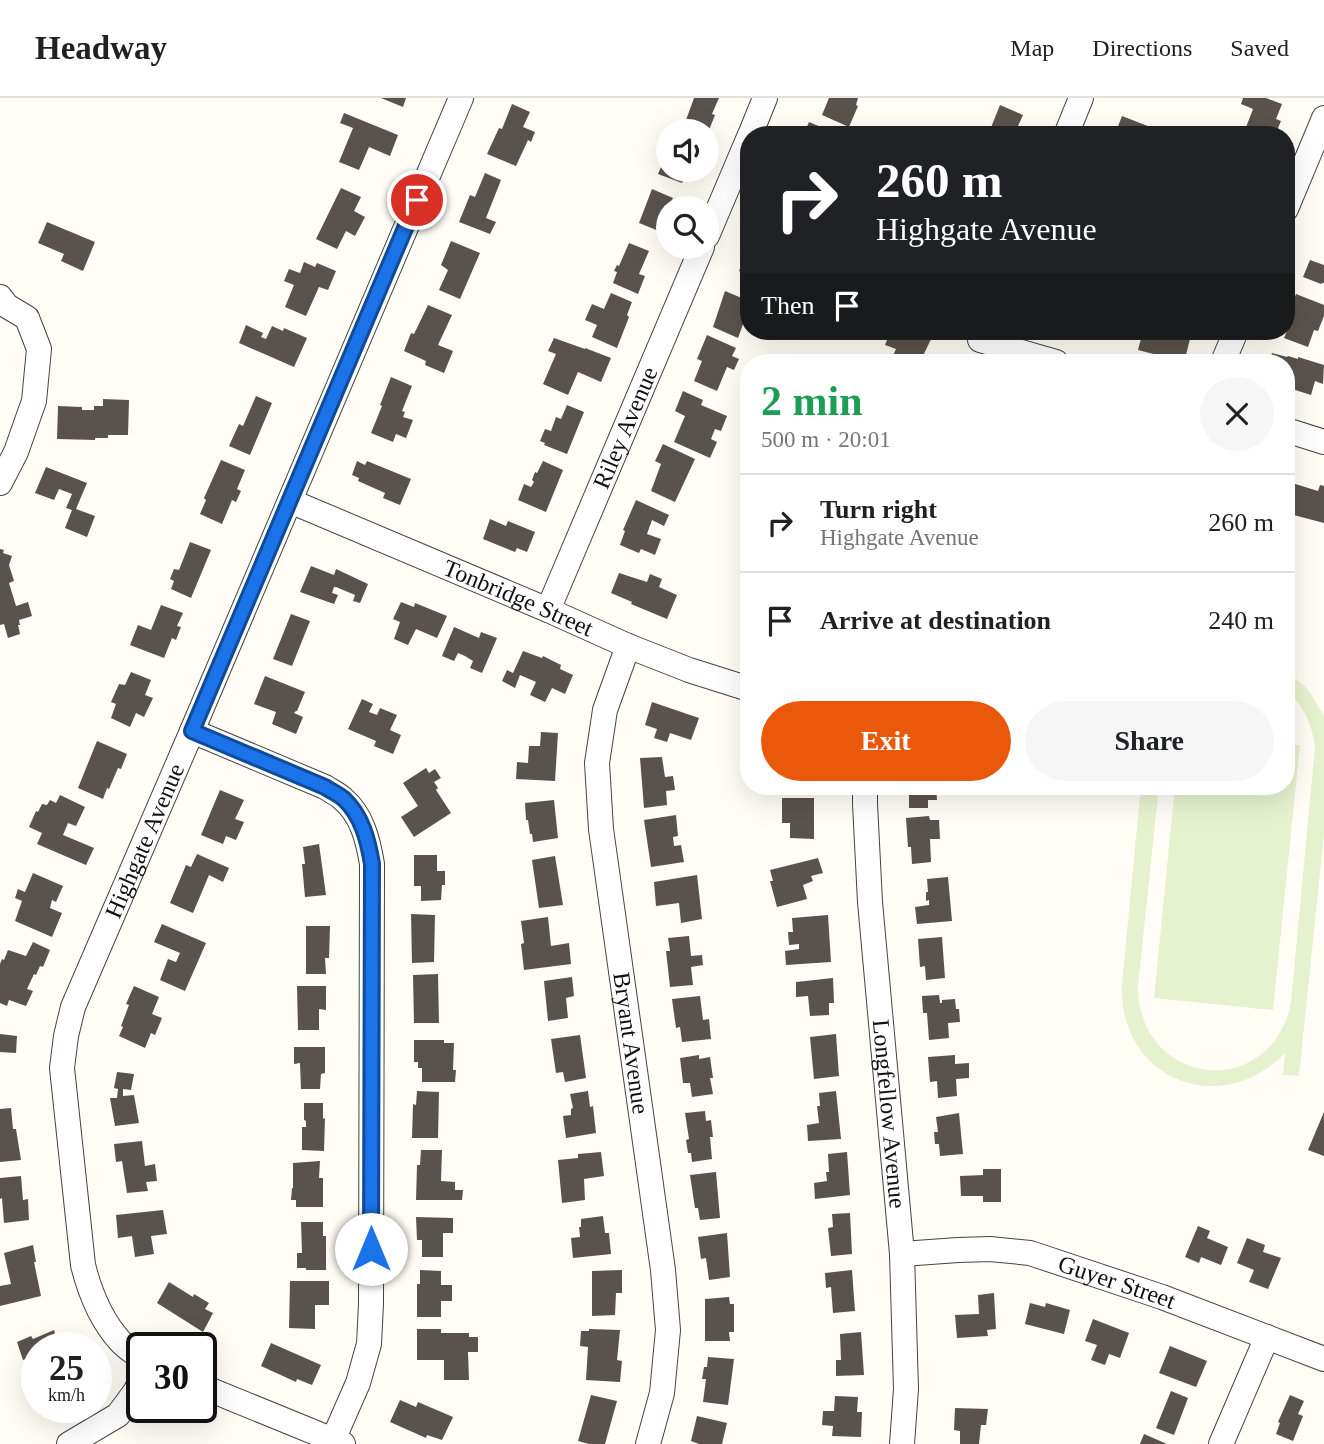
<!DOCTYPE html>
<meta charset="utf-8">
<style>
:root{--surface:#fff;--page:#f6f6f6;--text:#202124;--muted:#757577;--line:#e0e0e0;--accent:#ea580c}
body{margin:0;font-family:"Times New Roman",serif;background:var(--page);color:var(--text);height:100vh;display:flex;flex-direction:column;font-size:26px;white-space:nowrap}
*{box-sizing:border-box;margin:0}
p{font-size:23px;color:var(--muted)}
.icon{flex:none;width:38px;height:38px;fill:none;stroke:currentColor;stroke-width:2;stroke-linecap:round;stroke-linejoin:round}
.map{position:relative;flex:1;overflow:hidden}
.details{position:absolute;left:740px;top:256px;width:555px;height:441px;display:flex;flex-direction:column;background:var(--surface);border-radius:28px;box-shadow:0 7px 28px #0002}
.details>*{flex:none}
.guide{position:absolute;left:740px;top:28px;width:555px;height:214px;border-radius:28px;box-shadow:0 7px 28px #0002;background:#202124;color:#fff;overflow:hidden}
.buttons{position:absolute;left:656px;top:21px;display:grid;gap:14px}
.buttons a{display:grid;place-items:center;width:63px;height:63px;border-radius:50%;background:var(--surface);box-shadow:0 7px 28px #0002;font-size:35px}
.speed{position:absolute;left:21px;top:1234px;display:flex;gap:14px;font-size:35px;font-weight:700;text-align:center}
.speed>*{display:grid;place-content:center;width:91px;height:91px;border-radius:50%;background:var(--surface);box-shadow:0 7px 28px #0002;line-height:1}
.speed small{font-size:18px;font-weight:400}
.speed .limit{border:4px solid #111;border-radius:10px;background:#fff;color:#111}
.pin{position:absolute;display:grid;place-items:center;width:60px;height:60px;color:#fff;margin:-30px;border:4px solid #fff;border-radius:50%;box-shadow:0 2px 7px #0007}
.me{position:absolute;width:77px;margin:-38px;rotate:0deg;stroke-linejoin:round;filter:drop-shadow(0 0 5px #0008)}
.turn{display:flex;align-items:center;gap:24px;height:147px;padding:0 21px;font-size:32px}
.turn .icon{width:91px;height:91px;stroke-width:2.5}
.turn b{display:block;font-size:49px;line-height:60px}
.then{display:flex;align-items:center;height:66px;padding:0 21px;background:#0003;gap:14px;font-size:26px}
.round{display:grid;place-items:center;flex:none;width:74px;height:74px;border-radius:37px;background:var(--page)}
.overview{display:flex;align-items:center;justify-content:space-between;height:119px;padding:0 21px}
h1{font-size:42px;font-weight:600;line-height:52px;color:#1e9e55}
.primary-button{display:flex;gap:14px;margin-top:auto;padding:14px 21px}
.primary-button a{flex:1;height:80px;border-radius:42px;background:var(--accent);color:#fff;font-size:28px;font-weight:600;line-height:80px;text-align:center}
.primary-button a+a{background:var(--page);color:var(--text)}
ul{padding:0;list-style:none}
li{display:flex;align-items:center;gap:21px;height:98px;padding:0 21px;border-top:2px solid var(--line)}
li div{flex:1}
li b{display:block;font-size:26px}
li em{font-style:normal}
header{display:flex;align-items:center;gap:42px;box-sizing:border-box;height:98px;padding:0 35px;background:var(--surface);border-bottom:2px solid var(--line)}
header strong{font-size:33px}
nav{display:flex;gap:38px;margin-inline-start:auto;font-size:24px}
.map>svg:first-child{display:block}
.pitch{fill:#e6f2cf}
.building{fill:#5a524d}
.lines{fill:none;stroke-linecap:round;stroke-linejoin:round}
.minor-casing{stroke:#444;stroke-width:26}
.minor{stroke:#fff;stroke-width:24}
.route-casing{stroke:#114b97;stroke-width:18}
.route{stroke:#1a73e8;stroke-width:12}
.labels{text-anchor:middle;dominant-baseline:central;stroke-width:7;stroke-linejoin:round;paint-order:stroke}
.street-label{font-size:24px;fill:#111;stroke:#fff}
</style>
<header>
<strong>Headway</strong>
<nav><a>Map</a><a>Directions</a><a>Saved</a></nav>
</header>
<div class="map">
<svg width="1324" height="1346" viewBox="0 0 1324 1346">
<rect width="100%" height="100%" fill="#fffdf5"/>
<g class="pitch">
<path d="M1286,574l15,11 8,8 15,25v118l-25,242 -16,-1 2,-22c-65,67 -167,26 -163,-69l19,-198h18l-21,200c0,102 134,116 153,16l24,-255c-3,-23 -11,-41 -29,-56z"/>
<path d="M1286,646l14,1 -27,265 -119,-12 21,-212h111z"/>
</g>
<g class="building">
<path d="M381,0h25l-3,9z"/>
<path d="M694,0h25l-7,16 3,1 -6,15 -23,-10z"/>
<path d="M829,0h29l-2,7 2,1 -9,21 -27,-12z"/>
<path d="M1243,0h23l16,6 -6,15 5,2 -6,14h-32l10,-26 -12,-5z"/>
<path d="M512,6l18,8 -7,15 12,5 -4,10 -3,-2 -12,26 -29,-12 12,-26 3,1z"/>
<path d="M1000,7l23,10 -5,11 3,1 -3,8h-30z"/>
<path d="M344,15l54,22 -8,21 -21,-9 -10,23 -20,-8 14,-34 -13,-5z"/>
<path d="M1122,18l36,14 -2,5h-37l1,-4 -3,-2z"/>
<path d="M809,24l31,13h-34l-2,-1z"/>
<path d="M664,33l4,2v37h20l-6,13 -24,-9 10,-24 -10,-4z"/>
<path d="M485,75l16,7 -15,38 10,4 -6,12 -31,-12 11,-27 5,2z"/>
<path d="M341,90l20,9 -7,14 11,6 -10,19 -9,-5 -9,18 -21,-10z"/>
<path d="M652,91l21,9 -5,10v15l-4,10 -25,-10z"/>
<path d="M47,124l48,20 -12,29 -22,-10 3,-7 -26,-11z"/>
<path d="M451,143l29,12 -20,46 -21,-9 9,-20 -7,-5z"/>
<path d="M629,145l20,8 -10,23 6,2 -7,18 -25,-11 4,-11 -3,-1 3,-6 2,1z"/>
<path d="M749,149v28l-10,-4z"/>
<path d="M1310,162l14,5v18h-2l-1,1 -18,-7z"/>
<path d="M304,164l11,5 2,-4 19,8 -8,19 -9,-3 -13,29 -21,-9 9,-22 -10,-4 5,-12 11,4z"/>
<path d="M725,193l24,10v7l-11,30 -25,-11z"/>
<path d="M611,195l21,9 -5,13 2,2 -12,31 -25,-11 5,-12 -12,-5 7,-16 12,5z"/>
<path d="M1296,196l28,11v11l-6,15 -4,-1 -6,17 -24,-9 9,-21 -5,-2z"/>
<path d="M428,207l24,10 -14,30 15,6 -9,22 -19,-8 1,-4 -22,-10 7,-18 3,1z"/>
<path d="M246,227l17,8 -2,4 5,2 6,-13 11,5 1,-3 23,10 -13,29 -55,-24z"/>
<path d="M903,233h32l-15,31h-30l6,-13 -11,-4 5,-13 10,4z"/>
<path d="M1143,233l17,4 1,-4 29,8 -5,20 -11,-3 -1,3 -35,-9z"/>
<path d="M707,237l29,13 -4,8 7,3 -5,11 -7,-3 -10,24 -23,-10 8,-20 -5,-2z"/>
<path d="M554,240l31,11v-1l26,10 -10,24 -23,-10 -10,23 -25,-11 13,-30 -8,-3z"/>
<path d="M1272,255l15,4 1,-1 10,3v-2l26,8 -1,19 -8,-3 -4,14 -22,-7 3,-10 -6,-2v-14h-17z"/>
<path d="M391,279l21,9 -10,25 3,1 -2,5 10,3 -7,18 -10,-4 -3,8 -22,-9 11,-27 -2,-1z"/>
<path d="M683,293l20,9 -2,5 26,11 -6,15 -6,-2 -4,10 6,3 -7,16 -36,-16 11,-26 -10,-5z"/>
<path d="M256,298l16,7 -22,52 -21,-9 10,-22 4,2z"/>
<path d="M103,301l26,1 -1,35h-20v3h-13v2l-38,-1 1,-33 24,1v3h12v-4h9z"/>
<path d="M567,307l17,7 -17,42 -23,-9 1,-2 -5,-2 5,-12 6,2 5,-14 5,2z"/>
<path d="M663,346l32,15 -20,43 -24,-11 10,-27 -6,-3z"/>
<path d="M221,362l24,10 -8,19 4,2 -5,11 -4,-2 -10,24 -22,-10 6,-14 -2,-2z"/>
<path d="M357,363l8,4 2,-4 44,18 -11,26 -17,-7 2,-5 -27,-12 1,-3 -7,-3z"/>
<path d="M543,363l20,9 -17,42 -28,-12 6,-16 7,3 3,-5 -2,-2 3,-8 2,1z"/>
<path d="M46,369l41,16 -11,26 19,7 -8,21 -22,-9 7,-18 -6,-2 6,-14 -13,-5 -5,11 -19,-7z"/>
<path d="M1292,385l26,8 2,-6 4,1v37l-38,-10v-11z"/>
<path d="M636,402l33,15 -5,11 -12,-6 -5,14 14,5 -6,16 -14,-6 -2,4 -19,-8 5,-14 -2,-1z"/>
<path d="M490,421l16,7 2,-5 27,11 -8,20 -10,-4 -2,4 -32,-13z"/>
<path d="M190,444l21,8 -20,48 -20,-9 3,-8 -4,-2 4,-10 5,1z"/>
<path d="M0,451l4,1 -1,3 9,3 -3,9 5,16 -5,2 7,23 12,-4 4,14 -13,4 1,5h-2l2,9 -12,4 -4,-14 -4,1z"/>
<path d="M311,468l23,9 2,-6 32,15 -8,19 -7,-2 2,-6 -19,-8h-2l-2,6 6,2 -4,9 -34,-12z"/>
<path d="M619,475l28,9 3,-8 12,5 -3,8 18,8 -10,24 -36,-15 1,-2 -21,-9z"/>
<path d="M401,504l13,5 1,-4 32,13 -10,22 -21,-9 -8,16 -14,-6 6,-17 -7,-3z"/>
<path d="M161,507l22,8 -6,13 4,1 -5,13 -4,-2 -8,20 -34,-13 8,-20 13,5z"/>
<path d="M291,516l19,7 -18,45 -19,-7z"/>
<path d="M454,529l25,11 2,-6 16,6 -15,35 -12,-5 3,-7 -8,-5 -7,-3 -4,8 -12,-5z"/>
<path d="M523,553l19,7 1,-2 18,9 -1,4 13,6 -8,19 -13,-6 -7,14 -15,-7 6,-13 -16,-7 -5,13 -13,-7 5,-11 6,3z"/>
<path d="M131,574l20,8 -6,15 8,3 -9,19 -8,-4 -6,14 -19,-9 5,-14 -5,-2 8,-18 6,1z"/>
<path d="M265,578l40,16 -8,19h-1l-2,2 9,4 -7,17 -24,-10 4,-12 -22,-8z"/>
<path d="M362,601l11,5 -4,8 8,3 3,-7 17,7 -7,15 11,5 -8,19 -19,-8 2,-5 -28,-12z"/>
<path d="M652,604l47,16 -8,22 -21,-7 -3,9 -13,-4 3,-9 -12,-4z"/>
<path d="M541,634l17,1 -3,48 -39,-2 1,-17 11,1 1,-17h11z"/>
<path d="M97,643l30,13 -6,15 -3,-1 -9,21 -2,-1 -4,11 -25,-11z"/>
<path d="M662,659l3,20 8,-1 2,14 -9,1 1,14 -23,3 -4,-50z"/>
<path d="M426,670l3,5 6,-4 6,9 -7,4 4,6 -2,2 15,23 -37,24 -13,-20 17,-11 -15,-23z"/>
<path d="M912,688h24l1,14h-9v8h-19v-18h3z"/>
<path d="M220,692l24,10 -9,19 9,3 -8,18 -10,-4 -3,8 -22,-9z"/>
<path d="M60,697l25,12 -9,19 -8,-3 -5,12 31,13 -8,17 -49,-21 5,-11 -13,-6 7,-16 2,1 4,-8 5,1 3,-5 6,3z"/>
<path d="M782,700h32v41l-24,-1v-15h-8z"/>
<path d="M554,702l4,38 -25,4 -1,-8h-2l-2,-14h-2l-1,-17z"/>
<path d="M676,717l2,21 -5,1 1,9 7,-1 3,17 -33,5 -7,-47z"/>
<path d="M929,718l1,4h9l1,19h-10l1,23 -19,2 -1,-17h-3l-2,-29z"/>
<path d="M319,746l7,51 -21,2 -3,-33h3l-2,-17z"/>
<path d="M197,756l32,14 -6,14 -14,-7 -16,38 -23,-10 16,-38 5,2z"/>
<path d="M414,757h23v16h8v14h-3l-1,15 -20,1v-15h-7z"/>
<path d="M555,758l8,49 -24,3 -7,-48z"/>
<path d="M818,760l5,15 -12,3 2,5 -10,4 4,14 -30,8 -7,-26h3l-3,-11z"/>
<path d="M33,775l30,13 -7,16 -4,-2 -2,8 12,5 -10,24 -37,-16 7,-20 -7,-3 3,-9 7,3z"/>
<path d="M697,777l5,44 -21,4 -2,-20 -23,3 -2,-24z"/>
<path d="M948,779l4,44 -35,3 -2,-17 14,-2v-5l-3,1v-9h2l-1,-13z"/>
<path d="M411,816l24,1 -1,47 -22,1z"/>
<path d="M828,817l3,47 -45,3 -1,-14 14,-2v-5l-10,1 -1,-13h5l-1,-14z"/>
<path d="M548,819l3,29 18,-3 2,21 -47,6 -3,-26 3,-1 -3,-22z"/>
<path d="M162,826l44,19 -21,48 -25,-11 8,-21 8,3 4,-9 -26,-11z"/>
<path d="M306,828h24l-1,32h-4l1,16h-20z"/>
<path d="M689,838l2,20 11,-1 1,10 -12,2 2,18 -23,2 -4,-36h4l-2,-13z"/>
<path d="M942,839l3,41 -19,2 -1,-14 -5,1 -2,-28z"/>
<path d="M33,844l17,8 -7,17 -3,-1 -4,9 -2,-1 -7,15 6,2 -7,15 -17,-6 -2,6 -7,-3v-39l2,-5 2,1 4,-10 18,6z"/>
<path d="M438,876l1,49h-25l-1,-48z"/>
<path d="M572,879l2,19 -8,2 2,20 -20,3 -4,-40z"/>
<path d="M833,880l1,25h-5v12l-19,1 -2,-20 -12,1v-15z"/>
<path d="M134,888l25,11 -7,17 10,4 -7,17 -4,-2 -6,15 -26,-12 4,-9 -2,-1 8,-21 -3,-1z"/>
<path d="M297,888h29v24l-7,-1v21h-21z"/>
<path d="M939,897l1,8h2v-3l13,-1 1,10h3l1,13 -12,1 1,15 -20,2 -2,-27h-4l-1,-17z"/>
<path d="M700,898l3,24 6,-1 2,20 -29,3 -2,-15 -4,1 -4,-29z"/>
<path d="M0,936l17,2 -1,17 -16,-1z"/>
<path d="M836,936l3,42 -25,3 -4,-42z"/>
<path d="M580,937l6,43 -21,4 -2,-10 -7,1 -5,-34z"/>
<path d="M414,942h30v3h10l-1,27h3l-1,12h-33v-14h-4v-6h-4z"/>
<path d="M294,949h31v26l-4,1 -1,15h-19l-1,-26 -6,1z"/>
<path d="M699,957v4l11,-2 3,21h-3l3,16 -21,3 -2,-14h-7l-3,-25z"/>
<path d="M955,957v9l14,-1v15l-13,1 1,17 -19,2 -1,-17 -7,1 -2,-25z"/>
<path d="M117,974l17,2 -3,16 -8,-1v7l11,-1 5,28 -24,3 -5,-28h7l1,-9 -4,-1z"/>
<path d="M417,993l22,1 -1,46h-26l1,-34 3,1z"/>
<path d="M588,993l2,16 3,-1 3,27 -30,5 -3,-22 8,-1v-6l2,-1 -3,-14z"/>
<path d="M836,993l5,48 -33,2 -1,-16 12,-2 -2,-17h3l-1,-13z"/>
<path d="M304,1005h19v16l2,-1 -1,33 -22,-1v-23h4v-6l-2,-1z"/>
<path d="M11,1010l2,21h3l5,31 -21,2v-53z"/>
<path d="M705,1013l1,10 5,-1 2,17h-3l2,22 -20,3 -1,-9h-3l-2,-13 3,-1 -4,-26z"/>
<path d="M1324,1014v44l-16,-6z"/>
<path d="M959,1015l4,41 -23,2 -1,-12h-4l-1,-12h4l-2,-15z"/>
<path d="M142,1043l3,25 10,-2 2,17 -11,1 2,9 -21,2 -5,-32 -6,1 -2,-18z"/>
<path d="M421,1052h21l-1,31 14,1v8h8l-1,10h-46l1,-35h3z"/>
<path d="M601,1054l3,24 -20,3 1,21 -23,3 -4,-43 20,-2v-4z"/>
<path d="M847,1054l3,43 -35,4 -1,-16 13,-2 -1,-9h3l-1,-18z"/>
<path d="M320,1063l-1,17h4v29h-27v-7h-5l1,-12h1v-25z"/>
<path d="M983,1071h18v33h-18v-6h-22l-1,-20 23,-1z"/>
<path d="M716,1074l4,46 -20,2 -2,-12h-3l-5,-33z"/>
<path d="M21,1078l2,24 5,-1 1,21 -25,3 -2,-25 -2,1v-21z"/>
<path d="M163,1112l4,24 -16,2 3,18 -19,3 -3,-21 -14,2 -2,-23z"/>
<path d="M850,1115l2,41 -21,2 -3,-28 5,-1 -1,-13z"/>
<path d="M603,1118l2,17h4l2,21 -38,4 -2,-20 9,-1 -1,-10h2v-8z"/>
<path d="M416,1119l37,1v15h-10v24h-21v-17h-5z"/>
<path d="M301,1124h22v14h3v34h-20v-2h-9v-15h5z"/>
<path d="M1198,1128l12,5 -3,7 21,9 -7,18 -20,-8 -2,6 -14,-6z"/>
<path d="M727,1135l3,44 -21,3 -3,-22 -5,1 -3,-22z"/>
<path d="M1247,1140l18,7 -2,7 18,6 -13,31 -19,-7 5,-12 -17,-7z"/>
<path d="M33,1147l3,17h-2l7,34 -41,10v-20l11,-2 -7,-31z"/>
<path d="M420,1172l21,1v14h11v16h-11v16h-24v-33h3z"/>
<path d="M622,1172v23h-6l-1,22 -23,1v-45z"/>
<path d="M852,1172l3,41 -22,2 -2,-26 -5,1 -1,-15z"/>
<path d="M290,1183h39v24h-14v24l-26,-1z"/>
<path d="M169,1184l24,15 1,-3 15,9 -4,6 8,4 -10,19 -46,-29z"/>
<path d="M994,1195l2,36 -9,1 1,6 -31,2 -2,-23 24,-1 -1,-19z"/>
<path d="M729,1199l1,7h4v28h-5l1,9h-25v-42z"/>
<path d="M1030,1205l15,4 1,-4 24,7 -6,24 -39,-10z"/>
<path d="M1093,1221l36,14 -9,25 -11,-4 -4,11 -14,-5 6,-15 -12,-4z"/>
<path d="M417,1231h24v4h28v4h9v15h-10l1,28h-25v-20h-27z"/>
<path d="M589,1231l31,1 -3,30 5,1 -2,21 -34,-2 2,-33 -8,-1 1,-15h8z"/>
<path d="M54,1232l3,12 2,-1 2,7h-24v7l-14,5 -6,-18 14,-6 2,3z"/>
<path d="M861,1234l3,43 -28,1v-16h5l-1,-26z"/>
<path d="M271,1245l50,22 -9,20 -15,-6 -1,3 -35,-16z"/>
<path d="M1170,1248l37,15 -11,26 -37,-14z"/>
<path d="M708,1259l26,2 -6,46 -25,-3 3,-23h-4l2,-12h3z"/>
<path d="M1171,1293l17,7 -14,37 -18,-7z"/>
<path d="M591,1297l26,6 -12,43h-16l-11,-3z"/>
<path d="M1290,1297l14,6 -6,13 5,2 -10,25 -17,-7 4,-11 -2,-1z"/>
<path d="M835,1298l23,1 -1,15h5l-1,25 -29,-1 1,-10 -11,-1 1,-14h11z"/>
<path d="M400,1302l16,7 2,-5 35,15 -11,23 -15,-5 -1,3 -36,-16z"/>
<path d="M955,1310l33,1 -2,16h-5l-2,19h-19v-13l-6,-1z"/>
<path d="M697,1318l30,7 -5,21h-23l-8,-3z"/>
<path d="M1144,1336l23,10h-27z"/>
</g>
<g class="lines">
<defs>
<g id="minor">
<path d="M750,37l15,-37"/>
<path d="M1066,37l15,-37"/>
<path d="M1286,111l38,-91"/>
<path d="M707,138l42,-99"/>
<path d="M0,199l7,9 20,12 12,31 -5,52 -18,51 -16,31"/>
<path d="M980,242l76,22"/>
<path d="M1223,264l13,-31"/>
<path d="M1286,332l38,12"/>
<path id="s1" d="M290,403l258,109 80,36 61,24 60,19"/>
<path id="s2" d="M548,512l154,-363"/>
<path id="s3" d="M628,548l-23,64 -8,53 4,66 62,441 5,60 -6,63 -14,51"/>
<path d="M192,633l133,56c6,4 13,7 18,12 19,16 25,41 29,65l-1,440 -2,40 -11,39 -25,57"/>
<path id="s4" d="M865,688v18l5,98 32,352 4,135 -4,55"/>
<path id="s5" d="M902,1156l56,-4 32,-1 40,4 132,44 162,62"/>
<path id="s6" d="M142,1261c-7,-6 -16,-11 -22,-18 -20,-22 -30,-48 -37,-76l-21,-197 4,-32 7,-29 119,-276 269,-633"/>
<path d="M201,1288l142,58"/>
<path d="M69,1346l49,-29 17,-23 7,-14"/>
<path d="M1221,1346l46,-107"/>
</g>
</defs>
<use href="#minor" class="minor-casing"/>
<use href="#minor" class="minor"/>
</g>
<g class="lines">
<defs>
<path id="route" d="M371,1151l1,-385c-4,-24 -10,-48 -28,-65 -6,-5 -13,-8 -19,-12l-133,-56 225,-531"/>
</defs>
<use href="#route" class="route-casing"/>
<use href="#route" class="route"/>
</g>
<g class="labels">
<g class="street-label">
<text stroke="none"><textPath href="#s2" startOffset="198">Riley Avenue</textPath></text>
<text stroke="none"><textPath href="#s1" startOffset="248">Tonbridge Street</textPath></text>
<text stroke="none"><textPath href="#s6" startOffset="555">Highgate Avenue</textPath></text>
<text stroke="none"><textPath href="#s3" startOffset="404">Bryant Avenue</textPath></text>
<text stroke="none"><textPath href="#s4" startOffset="329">Longfellow Avenue</textPath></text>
<text stroke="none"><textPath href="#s5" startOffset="220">Guyer Street</textPath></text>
</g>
</g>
</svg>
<div class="buttons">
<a><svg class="icon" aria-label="sound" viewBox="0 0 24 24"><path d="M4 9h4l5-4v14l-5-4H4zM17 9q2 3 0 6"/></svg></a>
<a><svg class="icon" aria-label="search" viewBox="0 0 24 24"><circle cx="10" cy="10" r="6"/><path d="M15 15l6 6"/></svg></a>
</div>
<div class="speed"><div>25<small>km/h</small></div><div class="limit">30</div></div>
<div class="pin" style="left:417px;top:102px;background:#d93025"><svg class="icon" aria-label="arrive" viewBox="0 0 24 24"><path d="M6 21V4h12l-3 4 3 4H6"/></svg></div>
<svg class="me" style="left:371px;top:1151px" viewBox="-20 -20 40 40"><circle r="19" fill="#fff"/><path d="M0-13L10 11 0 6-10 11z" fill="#1a73e8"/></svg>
<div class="guide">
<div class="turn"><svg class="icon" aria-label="right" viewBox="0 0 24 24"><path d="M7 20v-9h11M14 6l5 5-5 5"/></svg><div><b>260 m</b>Highgate Avenue</div></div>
<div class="then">Then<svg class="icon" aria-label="arrive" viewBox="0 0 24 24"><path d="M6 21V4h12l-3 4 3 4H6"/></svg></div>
</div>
<section class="details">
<div class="overview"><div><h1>2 min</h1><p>500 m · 20:01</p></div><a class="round"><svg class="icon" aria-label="close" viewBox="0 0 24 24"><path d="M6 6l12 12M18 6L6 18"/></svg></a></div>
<ul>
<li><svg class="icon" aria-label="right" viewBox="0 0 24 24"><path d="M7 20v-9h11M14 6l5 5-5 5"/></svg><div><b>Turn right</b><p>Highgate Avenue</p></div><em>260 m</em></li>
<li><svg class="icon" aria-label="arrive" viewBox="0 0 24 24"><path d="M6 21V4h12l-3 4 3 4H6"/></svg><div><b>Arrive at destination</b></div><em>240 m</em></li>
</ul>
<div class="primary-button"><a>Exit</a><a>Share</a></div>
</section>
</div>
